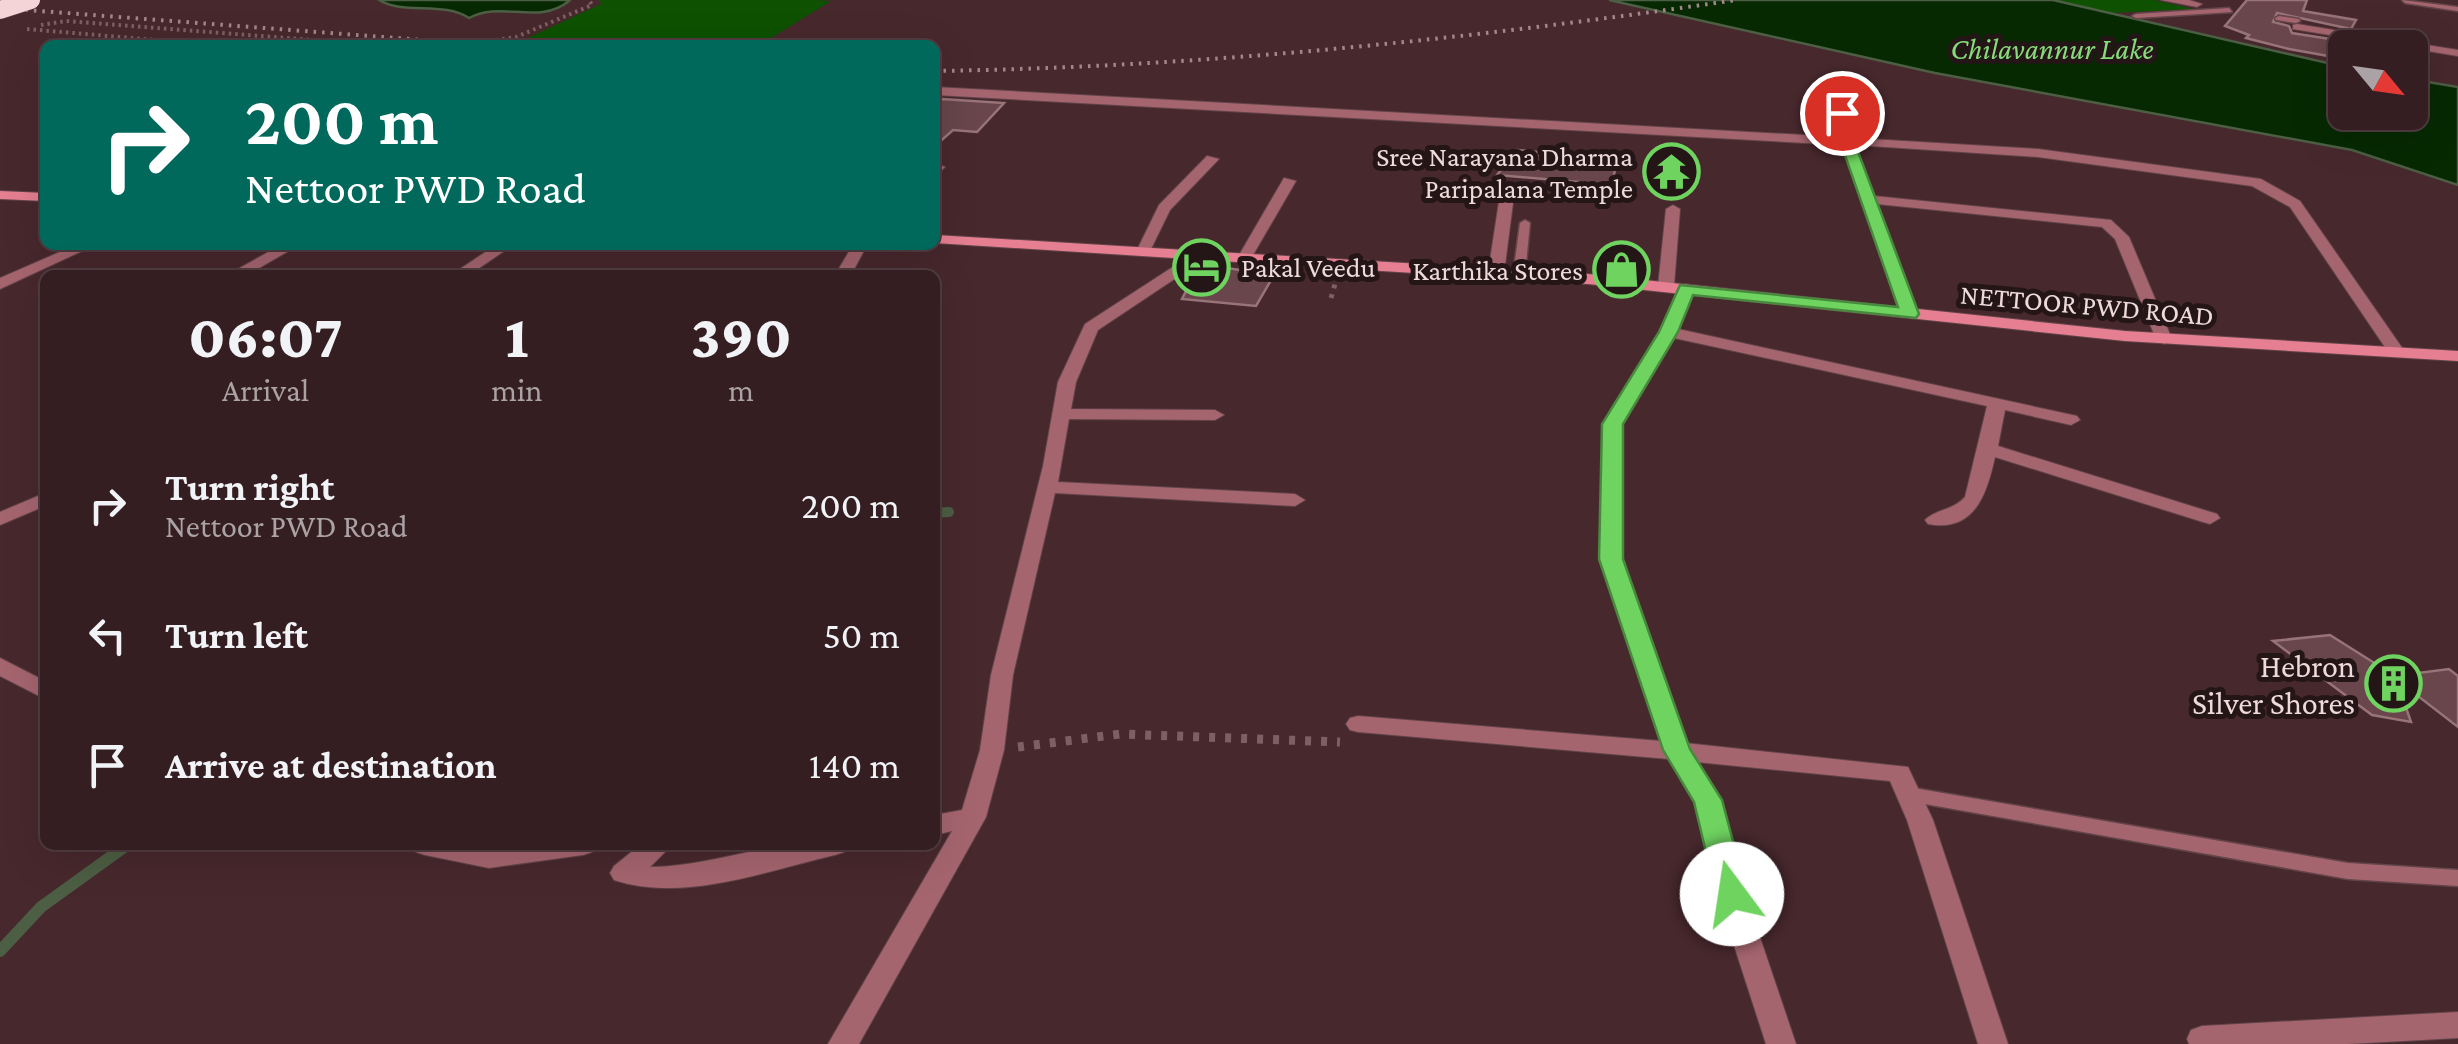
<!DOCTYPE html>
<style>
:root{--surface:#351e22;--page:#402b2f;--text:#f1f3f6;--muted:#aaa2a5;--line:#4f3c40}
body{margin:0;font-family:"Crimson Pro",serif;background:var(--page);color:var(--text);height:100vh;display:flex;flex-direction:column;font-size:38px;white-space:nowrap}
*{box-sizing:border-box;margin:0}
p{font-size:32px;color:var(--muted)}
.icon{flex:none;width:55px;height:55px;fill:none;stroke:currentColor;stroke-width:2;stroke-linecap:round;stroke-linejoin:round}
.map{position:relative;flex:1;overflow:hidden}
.sheet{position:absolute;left:40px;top:270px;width:900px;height:580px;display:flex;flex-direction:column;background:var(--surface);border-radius:15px;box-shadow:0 10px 40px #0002,0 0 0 2px var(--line)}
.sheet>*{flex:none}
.top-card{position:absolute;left:40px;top:40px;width:900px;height:210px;border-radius:15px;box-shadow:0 10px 40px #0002,0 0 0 2px var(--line);background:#00695c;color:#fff;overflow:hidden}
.needle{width:65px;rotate:119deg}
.buttons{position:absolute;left:2328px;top:30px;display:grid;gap:20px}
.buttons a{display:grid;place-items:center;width:100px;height:100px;border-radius:15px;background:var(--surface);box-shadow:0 10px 40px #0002,0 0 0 2px var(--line);font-size:50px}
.pin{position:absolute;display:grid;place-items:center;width:85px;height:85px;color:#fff;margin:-42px;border:5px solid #fff;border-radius:50%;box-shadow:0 2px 10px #0007}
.me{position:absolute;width:110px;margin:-55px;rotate:346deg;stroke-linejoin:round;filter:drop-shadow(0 0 8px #0008)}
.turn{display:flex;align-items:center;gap:35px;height:210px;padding:0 40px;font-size:45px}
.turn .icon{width:130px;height:130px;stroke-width:2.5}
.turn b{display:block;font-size:70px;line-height:85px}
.eta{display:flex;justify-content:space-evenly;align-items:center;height:170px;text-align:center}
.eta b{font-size:60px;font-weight:800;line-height:70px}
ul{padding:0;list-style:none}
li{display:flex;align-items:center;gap:30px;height:130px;padding:0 40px}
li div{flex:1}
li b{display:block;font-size:38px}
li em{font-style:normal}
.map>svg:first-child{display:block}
.green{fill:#0d5101}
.water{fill:#062902;stroke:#4c5e43;stroke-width:2.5}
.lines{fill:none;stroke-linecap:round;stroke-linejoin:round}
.stream-far1{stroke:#4c5e43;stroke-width:10}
.stream{stroke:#4c5e43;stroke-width:12}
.building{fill:#68464b;stroke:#987378;stroke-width:2.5}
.lane-casing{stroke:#624449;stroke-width:3}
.street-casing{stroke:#624449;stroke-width:2}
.secondary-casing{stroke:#624449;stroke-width:2}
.path-far2{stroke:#7c6064;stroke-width:4;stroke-dasharray:2.5 4;stroke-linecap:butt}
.path-far1{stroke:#7c6064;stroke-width:5;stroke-dasharray:4 6;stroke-linecap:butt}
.path{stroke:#7c6064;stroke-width:9;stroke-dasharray:6 10;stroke-linecap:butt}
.lane{fill:#a5656f;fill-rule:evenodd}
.street{fill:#a5656f;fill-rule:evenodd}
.secondary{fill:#e57f91;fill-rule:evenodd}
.rail{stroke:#a2888b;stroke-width:4;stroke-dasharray:2.5 6;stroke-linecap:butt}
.highway-bridge-casing{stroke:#624449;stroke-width:19;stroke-linecap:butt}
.path-bridge{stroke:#7c6064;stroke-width:4;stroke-dasharray:2.5 4;stroke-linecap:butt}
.highway-bridge{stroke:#f5d4d8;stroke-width:18}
.route{fill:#6fd360;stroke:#48893e;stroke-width:2.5}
.labels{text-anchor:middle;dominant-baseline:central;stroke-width:10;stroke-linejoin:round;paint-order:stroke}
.far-poi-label{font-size:28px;fill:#eed9db;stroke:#241517;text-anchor:end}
.far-street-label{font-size:28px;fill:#eed9db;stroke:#241517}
.far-water-label{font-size:30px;font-style:italic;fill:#86dc7a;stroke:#241517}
.poi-label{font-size:32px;fill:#eed9db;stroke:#241517;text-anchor:end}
</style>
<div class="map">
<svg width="2458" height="1044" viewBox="0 0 2458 1044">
<rect width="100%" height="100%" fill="#47282d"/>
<g class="green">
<path d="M599,0h217l15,1 -71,44 -239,-4 80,-37z"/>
<path d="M2058,0h96l40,9 -83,4z"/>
</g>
<g class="water">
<path d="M379,0h187l3,1c-31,25 -68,-1 -100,17 -25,-17 -66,-3 -90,-18z"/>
<path d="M1609,0h444l292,67v45h65v-33l48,8v98l-106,-35 -417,-77z"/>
</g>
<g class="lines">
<path class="stream-far1" d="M935,513l14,-1"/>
<path class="stream" d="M0,951l41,-44 86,-62"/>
</g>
<g class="building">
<path d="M2247,0h60l-4,11 53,9 -5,9 -74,-16 -4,9 16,4 3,7 51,8 -9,16 -45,-8 -43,-11 3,-3 -24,-9z"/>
<path d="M942,99l62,4 -27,29 -24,-2 -18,16v-41z"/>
<path d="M1517,150l99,9 -3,26 -116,-10z"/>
<path d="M1200,264l74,11 -18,31 -74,-7z"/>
<path d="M2330,635l65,41 54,-7 9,7v51l-62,-48 15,43 -39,-7 -99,-74z"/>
</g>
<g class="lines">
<defs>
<g id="lane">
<path d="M2402,0l56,7v4l-53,-8z"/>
<path d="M2229,8l3,4 -96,6 -4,-2 4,-2z"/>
<path d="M2279,16l20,3 1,2 -4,2 -20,-3 -1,-2z"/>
<path d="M1525,220l5,3 -5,52 -6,3 -6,-3 7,-52z"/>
<path d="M1908,787l440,76 110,7v16l-110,-7 -440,-78 -7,-2 -2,-5 2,-5z"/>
</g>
<g id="street">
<path d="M2161,0h28l13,4 -5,3z"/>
<path d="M2297,24l161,26v6l-165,-27v-4z"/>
<path d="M1836,81l6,3 11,54 185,11 223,30 39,22 105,151 -2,4h-12l-101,-149 -38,-21 -214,-29 -183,-12 19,51 237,24 18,17 43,102 -8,5 -8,-5 -41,-100 -13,-12 -225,-23 41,110 -2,3h-12l-62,-172 -907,-50v-8l905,50 -10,-53z"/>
<path d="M1207,156l12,3 -49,51 -21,43h-10l-2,-3 22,-45z"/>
<path d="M935,164l10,3 -10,9z"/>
<path d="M1284,178l12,3 -46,79h-10l-2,-3z"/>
<path d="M1507,191l7,4 -10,78 -8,5 -8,-5 12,-78z"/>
<path d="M1673,205l7,4 -6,77 -8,5 -8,-5 8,-77z"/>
<path d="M76,245h19l-95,44v-11z"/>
<path d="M281,245h18l-52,30h-20z"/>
<path d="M496,245h17l-44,30h-18z"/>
<path d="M853,245h14l-16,30h-16z"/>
<path d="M1190,249l7,4 -6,15 -93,62 -22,52 -5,27 144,1 9,5 -9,5 -146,-1 -11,63 237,12 10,6 -10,6 -240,-13 -42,182 -9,75 -18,67 -127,227h-31l124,-213 -17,4v-20l27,-5 18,-60 11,-75 52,-209 15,-84 27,-58 94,-61 6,-13z"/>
<path d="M1686,284l8,5 -16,40 399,87 3,4 -9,5 -66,-15 -7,36 219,68 3,4 -10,6 -7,-2 -208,-65c-8,36 -20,76 -67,67l-3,-4c11,-11 29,-10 40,-23l22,-91 -313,-68 -52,86 -1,135 64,184 223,24 25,53 75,224h-30l-71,-224 -17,-39 -194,-19 25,38 24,93 51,151h-30l-49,-151 -21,-92 -27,-42 -311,-27 -8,-2 -4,-6 4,-6 8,-2 303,25 -60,-182 3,-135 57,-92 17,-43z"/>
<path d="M45,493v13l-45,19v-13z"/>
<path d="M0,658l45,23v18l-45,-23z"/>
<path d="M412,845l77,3 107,-3 -4,7 -9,3 -94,13 -64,-13 -9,-3z"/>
<path d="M640,845h32l-22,22c49,0 94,-17 142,-22 18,-2 38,0 56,0l-4,7 -9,3c-69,16 -151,48 -221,25l-4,-7 4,-7z"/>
<path d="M2458,1012v26l-110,6h-159l-2,-5 4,-9 11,-4z"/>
</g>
<g id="secondary">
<path d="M0,191l45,2v8l-45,-2z"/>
<path d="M935,235l653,39 537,57 333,20v10l-333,-20 -537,-57 -653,-41z"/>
</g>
</defs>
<use href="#lane" class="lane-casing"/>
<use href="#street" class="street-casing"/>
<use href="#secondary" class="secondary-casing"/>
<g class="path-far2">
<path d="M41,25l25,-4 313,24"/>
<path d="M27,29l186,16"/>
<path d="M483,42l33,-5 76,-32 -3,-5"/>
</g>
<path class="path-far1" d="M1331,298l4,-14"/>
<path class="path" d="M1018,747l102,-13 220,8"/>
<use href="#lane" class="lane"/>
<use href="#street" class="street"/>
<use href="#secondary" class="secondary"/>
<g class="rail">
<path d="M0,8l489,37"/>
<path d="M935,71c269,-4 535,-32 801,-71"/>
</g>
<defs>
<path id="highway-bridge" d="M0,10l31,-10"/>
</defs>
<use href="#highway-bridge" class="highway-bridge-casing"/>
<path class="path-bridge" d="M477,45l6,-3"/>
<use href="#highway-bridge" class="highway-bridge"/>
</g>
<path class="route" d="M1842,109l7,4 5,28 65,173 -3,4 -223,-23 -15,37 -55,92v135l67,190 32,51 25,94 -5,8 -10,4 -11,-4 -5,-8 -22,-92 -31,-52 -64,-191 3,-135 57,-92 21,-47 218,22 -58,-166 -5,-28z"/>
<defs>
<symbol id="temple-ring" viewBox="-11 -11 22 22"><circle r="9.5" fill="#241517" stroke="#6fd360" stroke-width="1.5"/><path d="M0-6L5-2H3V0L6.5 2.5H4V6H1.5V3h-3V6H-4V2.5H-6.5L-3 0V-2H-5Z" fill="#6fd360"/></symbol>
<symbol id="hotel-ring" viewBox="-11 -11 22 22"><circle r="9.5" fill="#241517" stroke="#6fd360" stroke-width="1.5"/><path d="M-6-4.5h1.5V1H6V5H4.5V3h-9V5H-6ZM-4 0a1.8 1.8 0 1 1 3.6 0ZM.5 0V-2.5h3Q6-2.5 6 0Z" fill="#6fd360"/></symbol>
<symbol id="shop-ring" viewBox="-11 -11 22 22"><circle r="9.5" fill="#241517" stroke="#6fd360" stroke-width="1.5"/><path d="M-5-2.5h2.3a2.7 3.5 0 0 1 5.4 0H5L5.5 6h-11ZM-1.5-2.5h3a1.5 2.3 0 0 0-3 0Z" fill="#6fd360"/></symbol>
<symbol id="building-ring" viewBox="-11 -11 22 22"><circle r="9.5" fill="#241517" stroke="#6fd360" stroke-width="1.5"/><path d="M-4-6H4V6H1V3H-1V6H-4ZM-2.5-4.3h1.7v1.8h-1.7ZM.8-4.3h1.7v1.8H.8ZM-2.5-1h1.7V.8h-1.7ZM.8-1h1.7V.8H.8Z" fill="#6fd360"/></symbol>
</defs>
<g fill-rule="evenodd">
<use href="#temple-ring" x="1640" y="140" width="63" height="63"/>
<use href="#hotel-ring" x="1170" y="236" width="63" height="63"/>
<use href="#shop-ring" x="1590" y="238" width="63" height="63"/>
<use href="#building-ring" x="2362" y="652" width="63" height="63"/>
</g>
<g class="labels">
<g class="far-poi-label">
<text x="1633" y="156">Sree Narayana Dharma<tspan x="1633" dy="32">Paripalana Temple</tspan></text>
<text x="1241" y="267" text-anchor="start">Pakal Veedu</text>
<text x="1583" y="270">Karthika Stores</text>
</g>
<g class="far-street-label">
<text transform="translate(2087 305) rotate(5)">NETTOOR PWD ROAD</text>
</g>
<g class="far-water-label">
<text x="2052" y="48">Chilavannur Lake</text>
</g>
<g class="poi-label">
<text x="2355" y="666">Hebron<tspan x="2355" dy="37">Silver Shores</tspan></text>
</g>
</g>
</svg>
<div class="buttons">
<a><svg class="needle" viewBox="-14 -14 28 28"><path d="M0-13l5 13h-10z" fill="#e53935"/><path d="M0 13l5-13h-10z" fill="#aaa2a5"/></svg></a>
</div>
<div class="pin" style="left:1842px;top:113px;background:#d93025"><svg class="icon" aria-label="arrive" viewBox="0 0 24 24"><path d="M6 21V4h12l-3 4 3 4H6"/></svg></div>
<svg class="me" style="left:1732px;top:894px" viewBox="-20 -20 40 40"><circle r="19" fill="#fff"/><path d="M0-13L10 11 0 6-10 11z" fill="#6fd360"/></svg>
<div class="top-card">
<div class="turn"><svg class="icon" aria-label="right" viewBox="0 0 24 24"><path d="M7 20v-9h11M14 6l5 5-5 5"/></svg><div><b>200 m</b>Nettoor PWD Road</div></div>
</div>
<section class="sheet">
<div class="eta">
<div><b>06:07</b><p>Arrival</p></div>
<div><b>1</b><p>min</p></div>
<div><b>390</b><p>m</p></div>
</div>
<ul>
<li><svg class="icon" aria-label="right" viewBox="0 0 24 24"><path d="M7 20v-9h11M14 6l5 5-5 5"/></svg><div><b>Turn right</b><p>Nettoor PWD Road</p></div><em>200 m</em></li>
<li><svg class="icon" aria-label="left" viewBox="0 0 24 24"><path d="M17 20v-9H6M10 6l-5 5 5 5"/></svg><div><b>Turn left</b></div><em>50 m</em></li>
<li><svg class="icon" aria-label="arrive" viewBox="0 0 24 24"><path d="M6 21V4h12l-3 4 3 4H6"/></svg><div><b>Arrive at destination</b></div><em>140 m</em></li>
</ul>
</section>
</div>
